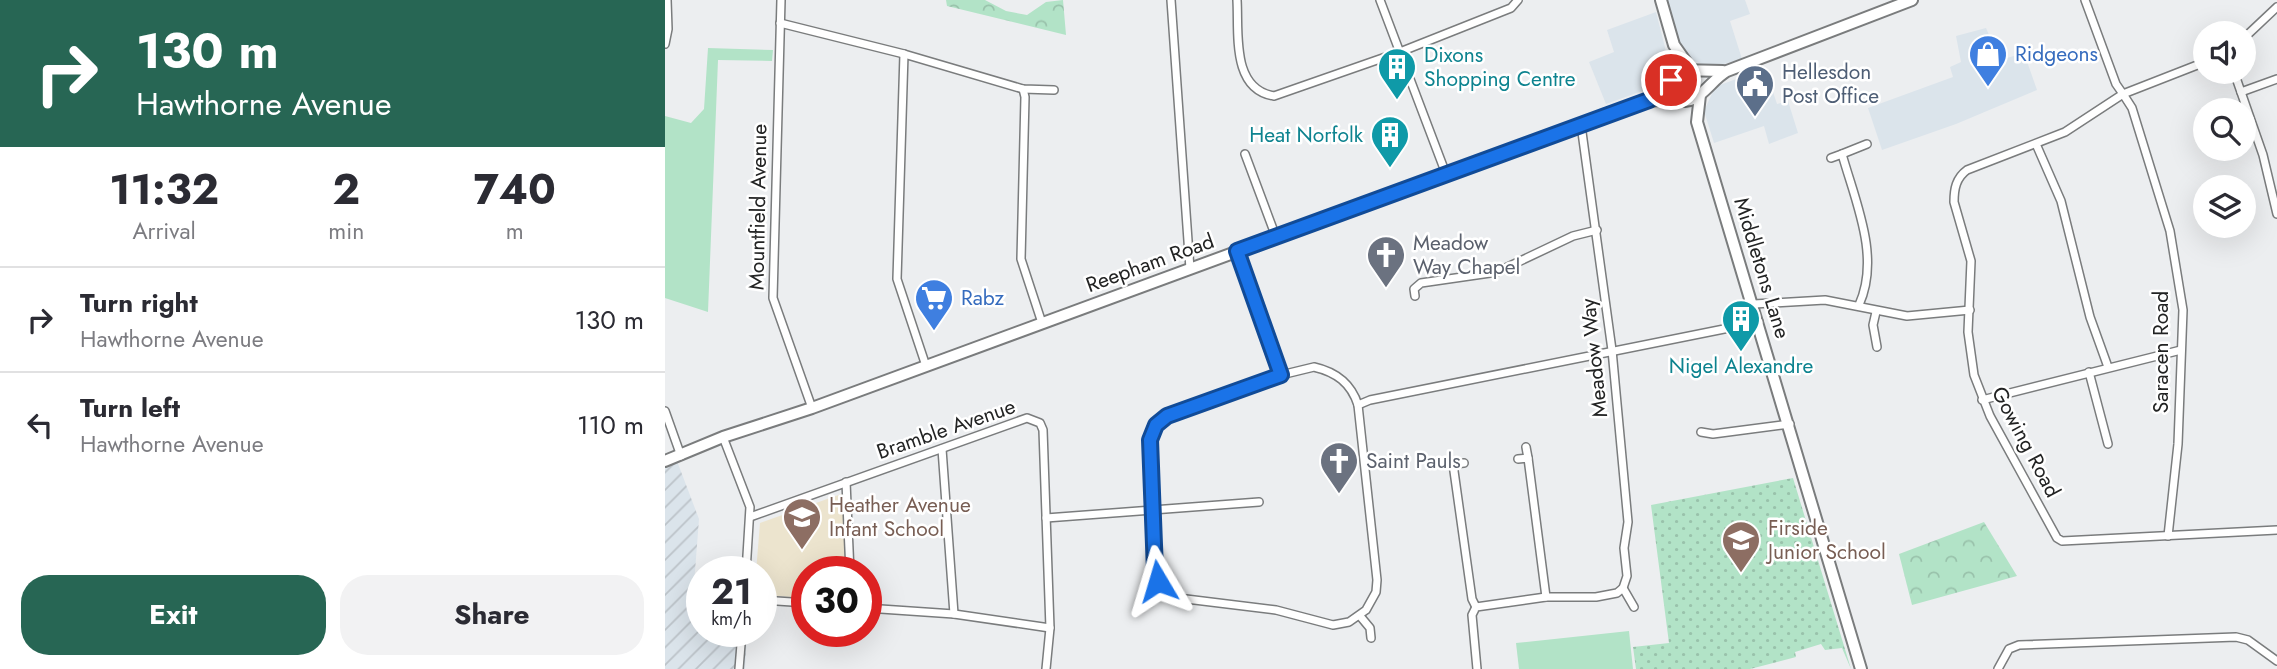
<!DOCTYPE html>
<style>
:root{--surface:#fff;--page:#f2f2f3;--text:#2b2b33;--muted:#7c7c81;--line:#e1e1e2;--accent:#276654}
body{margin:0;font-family:Jost,sans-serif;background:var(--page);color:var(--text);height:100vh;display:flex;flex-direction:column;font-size:26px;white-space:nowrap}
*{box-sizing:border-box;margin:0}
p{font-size:23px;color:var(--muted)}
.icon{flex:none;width:38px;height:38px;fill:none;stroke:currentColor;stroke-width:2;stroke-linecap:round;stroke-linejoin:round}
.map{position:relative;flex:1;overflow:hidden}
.drawer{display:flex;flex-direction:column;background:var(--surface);width:665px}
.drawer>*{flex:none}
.top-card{background:#276654;color:#fff;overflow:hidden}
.controls{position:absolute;left:1528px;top:21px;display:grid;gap:14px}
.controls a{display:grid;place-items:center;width:63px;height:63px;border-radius:50%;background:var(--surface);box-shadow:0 7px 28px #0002;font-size:35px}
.speed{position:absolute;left:21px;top:556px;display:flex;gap:14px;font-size:35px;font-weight:700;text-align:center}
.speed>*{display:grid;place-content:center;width:91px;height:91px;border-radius:50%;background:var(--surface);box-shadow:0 7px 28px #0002;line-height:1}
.speed small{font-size:18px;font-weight:400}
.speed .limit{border:10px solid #d22;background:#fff;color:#111}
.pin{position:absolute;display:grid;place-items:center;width:60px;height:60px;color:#fff;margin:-30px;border:4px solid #fff;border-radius:50%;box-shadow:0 2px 7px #0007}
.me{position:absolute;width:77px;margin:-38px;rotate:353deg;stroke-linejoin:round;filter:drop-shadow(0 0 5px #0008)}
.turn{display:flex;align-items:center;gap:24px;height:147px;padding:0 21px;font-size:32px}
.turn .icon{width:91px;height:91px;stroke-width:2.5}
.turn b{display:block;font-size:49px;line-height:60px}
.eta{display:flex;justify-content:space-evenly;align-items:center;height:119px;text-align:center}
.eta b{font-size:42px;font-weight:700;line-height:49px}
.primary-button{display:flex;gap:14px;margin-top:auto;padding:14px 21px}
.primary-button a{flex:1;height:80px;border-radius:28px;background:var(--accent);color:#fff;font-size:28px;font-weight:700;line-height:80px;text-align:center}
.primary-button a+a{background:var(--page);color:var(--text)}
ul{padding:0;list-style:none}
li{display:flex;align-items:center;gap:21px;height:105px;padding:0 21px;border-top:2px solid var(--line)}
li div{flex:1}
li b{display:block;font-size:26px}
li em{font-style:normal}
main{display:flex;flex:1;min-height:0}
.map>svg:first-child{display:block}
.built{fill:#dbe4eb}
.industrial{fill:url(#industrial-furrows)}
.education{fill:#ece4ce}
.grass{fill:url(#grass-dots)}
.forest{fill:url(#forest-crowns)}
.green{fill:#b2e3c7}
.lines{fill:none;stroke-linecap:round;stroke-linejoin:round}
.street-casing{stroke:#7a7c7d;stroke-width:10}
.secondary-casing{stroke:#7a7c7d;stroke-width:14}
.street{stroke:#fff;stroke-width:7}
.secondary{stroke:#fff;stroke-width:10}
.route-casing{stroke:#114b97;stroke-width:18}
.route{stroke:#1a73e8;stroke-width:12}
.labels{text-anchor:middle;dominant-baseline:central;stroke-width:5;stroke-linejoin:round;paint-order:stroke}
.shop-label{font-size:21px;fill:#366cbe;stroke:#fff;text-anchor:start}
.culture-label{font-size:21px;fill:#0d838f;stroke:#fff;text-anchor:start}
.service-label{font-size:21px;fill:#4e5e75;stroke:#fff;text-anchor:start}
.street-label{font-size:21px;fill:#222323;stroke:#fff}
.worship-label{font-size:21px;fill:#5b616d;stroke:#fff;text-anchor:start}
.education-label{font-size:21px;fill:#785e54;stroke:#fff;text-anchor:start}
</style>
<main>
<section class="drawer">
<div class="top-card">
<div class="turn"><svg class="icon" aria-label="right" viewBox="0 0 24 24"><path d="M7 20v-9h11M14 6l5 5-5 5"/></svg><div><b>130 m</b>Hawthorne Avenue</div></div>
</div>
<div class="eta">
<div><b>11:32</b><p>Arrival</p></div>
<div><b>2</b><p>min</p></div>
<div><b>740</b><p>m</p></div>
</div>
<ul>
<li><svg class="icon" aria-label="right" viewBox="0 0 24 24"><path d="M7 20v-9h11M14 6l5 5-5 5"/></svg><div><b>Turn right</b><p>Hawthorne Avenue</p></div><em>130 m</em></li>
<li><svg class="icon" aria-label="left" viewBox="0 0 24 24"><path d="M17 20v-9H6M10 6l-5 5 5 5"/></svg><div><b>Turn left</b><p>Hawthorne Avenue</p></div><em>110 m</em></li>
</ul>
<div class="primary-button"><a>Exit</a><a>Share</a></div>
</section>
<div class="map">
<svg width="1612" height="669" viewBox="0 0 1612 669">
<defs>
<pattern id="industrial-furrows" width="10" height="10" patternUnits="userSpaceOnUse" patternTransform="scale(1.75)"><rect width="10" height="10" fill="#dbe4eb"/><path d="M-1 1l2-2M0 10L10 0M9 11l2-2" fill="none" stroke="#bcc3c9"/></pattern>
<pattern id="grass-dots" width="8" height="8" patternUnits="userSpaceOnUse" patternTransform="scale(1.75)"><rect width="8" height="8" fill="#b2e3c7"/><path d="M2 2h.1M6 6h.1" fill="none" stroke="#99c2ab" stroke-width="1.8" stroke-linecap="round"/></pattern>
<pattern id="forest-crowns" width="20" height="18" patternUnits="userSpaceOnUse" patternTransform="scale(1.75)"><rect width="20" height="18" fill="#b2e3c7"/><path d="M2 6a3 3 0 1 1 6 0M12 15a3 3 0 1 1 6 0" fill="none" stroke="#99c2ab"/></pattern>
</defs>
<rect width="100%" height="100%" fill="#eceef0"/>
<g class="built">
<path d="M1000,0h80l5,14 -20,7 12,38 -32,9 -26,-12z"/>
<path d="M991,12l13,51 -13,23 -50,18 -17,-42 25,-10 -7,-22z"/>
<path d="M1321,28l14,32 24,-7 13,37 -81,34 -74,26 -14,-42 85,-31 -3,-10 11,-5 -5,-26z"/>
<path d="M1100,68l12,36 11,-3 10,32 -29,11 -5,-18 -50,17 -10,-32 11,-24z"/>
</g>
<path class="industrial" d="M12,461l22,58 -7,91 10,1v21h45l-2,37h-80v-203z"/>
<path class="education" d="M179,493l3,79h-40v26l-46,-3v-23h-5l4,-49z"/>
<g class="grass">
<circle cx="1023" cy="85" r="12"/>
<path d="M1128,478l58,191 -9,-21 -17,2 -4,-6 -26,8 1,5 -46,12h-114l-3,-22 36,-4 -18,-138z"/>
</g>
<g class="forest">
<path d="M281,0h39l21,11 21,4 19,-13 17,-2 3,35 -119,-29z"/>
<path d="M1319,522l33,54 -105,29 -13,-51z"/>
</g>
<g class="green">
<path d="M43,48l65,2 -1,11 -54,-1 -10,252 -43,-14v-182l26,7 13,-14z"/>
<path d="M964,631l4,38h-114l-3,-26z"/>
</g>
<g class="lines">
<defs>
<g id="street">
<path d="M116,0l-8,298 39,110"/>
<path d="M506,0l19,269"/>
<path d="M572,0c2,33 -6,89 37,96l126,-44 111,-44 7,-8"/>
<path d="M715,0l66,174"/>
<path d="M1420,0l31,84 7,10 -58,38 -98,38c-11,8 -13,19 -13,32l17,59 -3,71 6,43 16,41 67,122 5,3 215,-11"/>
<path d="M115,23l124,31 119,35 31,1"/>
<path d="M1578,39l34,-32"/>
<path d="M0,44l3,-15 -1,-29"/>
<path d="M239,54l-7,225 29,87"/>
<path d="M1569,72l29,83 14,59"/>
<path d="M358,89l2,8 -4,162 21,64"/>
<path d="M1576,92l36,-13"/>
<path d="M1371,144l25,57 29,116 18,50"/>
<path d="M580,154l31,83"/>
<path d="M1177,154l25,-10"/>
<path d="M1166,158l11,-4c13,47 39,103 17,151"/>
<path d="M572,251l44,124"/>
<path d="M750,296l-1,-7 7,-6 76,-11 76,-36 24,-6"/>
<path d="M1089,304l71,-4 82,16 63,-6"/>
<path d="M1211,312l-3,13 4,22"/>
<path d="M649,367c22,5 37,16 44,38l19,175 -1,12 -10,18 -17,12 -16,3 -57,-15 -98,-12 -15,-9 -8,-18 -5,-131 6,-15 11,-9 114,-41z"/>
<path d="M1424,372l19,72"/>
<path d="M1317,400l199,-50"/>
<path d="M693,405l12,-5 389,-78"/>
<path d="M0,411l16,45"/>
<path d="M1036,432l12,2 77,-10"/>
<path d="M58,437l27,70 -4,65"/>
<path d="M861,447l2,11"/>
<path d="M277,449l12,165"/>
<path d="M853,459l10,-1 18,139"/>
<path d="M799,463l-11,1 19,135 4,8"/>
<path d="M181,482l4,90"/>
<path d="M85,517l277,-99 13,5 3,7 7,198 -4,41"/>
<path d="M381,518l213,-16"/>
<path d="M1503,536l10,-92 5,-134 -13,-79 -38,-123 -9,-14 82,-32"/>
<path d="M958,588l11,19"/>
<path d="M96,600l46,3"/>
<path d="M201,608l88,6 96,14"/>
<path d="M695,616l10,12 1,10"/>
<path d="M74,669l3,-37"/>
<path d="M812,669l-5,-54 4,-8 70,-10h50l21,-4 6,-5 4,-12 -3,-28 4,-26 -16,-172 -31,-225"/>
<path d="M1333,669l11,-20 10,-4 217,-8 12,3 29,21"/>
</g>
<g id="secondary">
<path d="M996,0l13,45 17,24"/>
<path d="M1006,80v7l5,11c20,12 33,-17 51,-27l185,-71"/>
<path d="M1035,95l-3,27 164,547"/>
<path d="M986,99l28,-29 44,1"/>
<path d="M0,461l58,-24 89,-29 807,-297 30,-10 27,-3"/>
</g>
</defs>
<use href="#street" class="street-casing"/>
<use href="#secondary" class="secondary-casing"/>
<use href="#street" class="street"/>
<use href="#secondary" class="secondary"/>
</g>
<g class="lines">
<defs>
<path id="route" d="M493,581l-3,-10 -5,-131 6,-15 11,-9 114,-41 -44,-124 412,-151 22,-20"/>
</defs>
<use href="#route" class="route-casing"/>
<use href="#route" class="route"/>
</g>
<defs>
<symbol id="shop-pin" viewBox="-11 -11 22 30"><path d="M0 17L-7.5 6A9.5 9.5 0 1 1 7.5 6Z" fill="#3f7fe0" stroke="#fff"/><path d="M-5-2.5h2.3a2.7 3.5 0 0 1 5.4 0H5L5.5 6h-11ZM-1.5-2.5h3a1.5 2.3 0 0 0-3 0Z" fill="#fff"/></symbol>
<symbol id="building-pin" viewBox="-11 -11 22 30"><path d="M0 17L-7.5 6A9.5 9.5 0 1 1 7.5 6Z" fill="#0f9aa8" stroke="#fff"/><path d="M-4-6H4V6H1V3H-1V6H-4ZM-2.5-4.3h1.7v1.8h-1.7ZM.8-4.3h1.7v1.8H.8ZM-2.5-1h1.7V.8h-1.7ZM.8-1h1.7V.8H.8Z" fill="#fff"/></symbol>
<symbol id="civic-pin" viewBox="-11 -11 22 30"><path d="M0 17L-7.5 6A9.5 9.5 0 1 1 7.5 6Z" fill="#5c6f8a" stroke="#fff"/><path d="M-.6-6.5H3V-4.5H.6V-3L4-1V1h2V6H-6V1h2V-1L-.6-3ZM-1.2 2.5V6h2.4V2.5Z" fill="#fff"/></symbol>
<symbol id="church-pin" viewBox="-11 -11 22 30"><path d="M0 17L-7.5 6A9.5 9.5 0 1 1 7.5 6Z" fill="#6b7280" stroke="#fff"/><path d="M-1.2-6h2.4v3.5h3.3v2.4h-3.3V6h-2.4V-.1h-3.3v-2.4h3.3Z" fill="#fff"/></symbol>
<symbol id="supermarket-pin" viewBox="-11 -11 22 30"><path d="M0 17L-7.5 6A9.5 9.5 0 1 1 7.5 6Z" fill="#3f7fe0" stroke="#fff"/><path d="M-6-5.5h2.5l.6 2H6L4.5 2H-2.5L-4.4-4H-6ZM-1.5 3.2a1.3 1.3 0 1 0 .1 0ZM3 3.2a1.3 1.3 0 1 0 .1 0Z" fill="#fff"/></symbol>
<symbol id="school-pin" viewBox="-11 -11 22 30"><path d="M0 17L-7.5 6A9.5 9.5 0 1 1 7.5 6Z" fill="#8d6e63" stroke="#fff"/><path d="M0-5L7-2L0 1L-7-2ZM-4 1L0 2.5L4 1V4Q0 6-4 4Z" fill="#fff"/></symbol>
</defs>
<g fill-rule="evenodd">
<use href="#shop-pin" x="1301" y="32" width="44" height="60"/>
<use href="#building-pin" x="710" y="45" width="44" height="60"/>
<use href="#civic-pin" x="1068" y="62" width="44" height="60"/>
<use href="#building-pin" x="703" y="113" width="44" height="60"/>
<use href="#church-pin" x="699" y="233" width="44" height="60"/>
<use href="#supermarket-pin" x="247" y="276" width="44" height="60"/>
<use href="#building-pin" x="1054" y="297" width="44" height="60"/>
<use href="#church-pin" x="652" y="439" width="44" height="60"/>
<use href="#school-pin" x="115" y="495" width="44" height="60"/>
<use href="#school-pin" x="1054" y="518" width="44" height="60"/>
</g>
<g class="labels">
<g class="shop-label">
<text x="1350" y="54">Ridgeons</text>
<text x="296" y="298">Rabz</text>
</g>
<g class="culture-label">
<text x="759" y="55">Dixons<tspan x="759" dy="24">Shopping Centre</tspan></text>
<text x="698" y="135" text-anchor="end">Heat Norfolk</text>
<text x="1076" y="366" text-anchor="middle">Nigel Alexandre</text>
</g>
<g class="service-label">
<text x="1117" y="72">Hellesdon<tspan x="1117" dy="24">Post Office</tspan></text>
</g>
<g class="street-label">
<text transform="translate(93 207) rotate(-89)">Mountfield Avenue</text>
<text transform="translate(485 263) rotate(-20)">Reepham Road</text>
<text transform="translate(1097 268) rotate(73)">Middletons Lane</text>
<text transform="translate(1496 352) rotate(-90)">Saracen Road</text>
<text transform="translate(929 358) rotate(-96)">Meadow Way</text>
<text transform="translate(281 429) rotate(-19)">Bramble Avenue</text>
<text transform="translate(1361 442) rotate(62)">Gowing Road</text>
</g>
<g class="worship-label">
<text x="748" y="243">Meadow<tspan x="748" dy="24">Way Chapel</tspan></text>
<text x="701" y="461">Saint Pauls</text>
</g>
<g class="education-label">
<text x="164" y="505">Heather Avenue<tspan x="164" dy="24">Infant School</tspan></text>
<text x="1103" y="528">Firside<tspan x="1103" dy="24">Junior School</tspan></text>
</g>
</g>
</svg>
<div class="controls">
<a><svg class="icon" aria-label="sound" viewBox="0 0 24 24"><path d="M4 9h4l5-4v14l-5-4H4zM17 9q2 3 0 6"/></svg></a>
<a><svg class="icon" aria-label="search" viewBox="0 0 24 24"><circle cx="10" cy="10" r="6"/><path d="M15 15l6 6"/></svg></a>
<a><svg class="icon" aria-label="layers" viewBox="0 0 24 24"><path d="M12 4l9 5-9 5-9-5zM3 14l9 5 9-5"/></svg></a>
</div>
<div class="speed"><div>21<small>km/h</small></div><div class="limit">30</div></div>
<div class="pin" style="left:1006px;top:80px;background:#d93025"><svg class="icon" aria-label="arrive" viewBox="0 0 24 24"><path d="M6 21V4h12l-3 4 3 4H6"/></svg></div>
<svg class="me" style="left:493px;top:581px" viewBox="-20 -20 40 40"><path d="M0-17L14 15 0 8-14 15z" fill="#1a73e8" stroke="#fff" stroke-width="4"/></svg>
</div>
</main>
